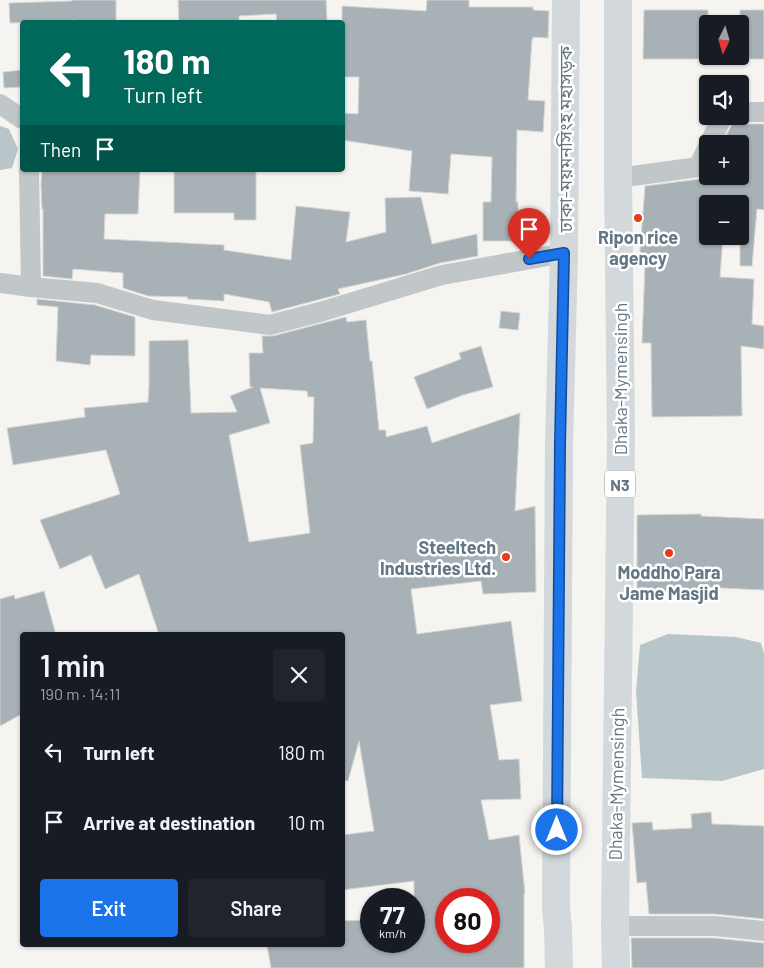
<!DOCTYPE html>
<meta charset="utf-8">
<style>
:root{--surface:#171b24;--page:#20242c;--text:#f1f3f6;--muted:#9ea1a6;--accent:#1a73e8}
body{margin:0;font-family:Barlow,"Noto Sans Bengali",sans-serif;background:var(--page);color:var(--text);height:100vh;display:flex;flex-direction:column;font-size:19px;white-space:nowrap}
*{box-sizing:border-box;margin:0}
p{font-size:16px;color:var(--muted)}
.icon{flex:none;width:28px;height:28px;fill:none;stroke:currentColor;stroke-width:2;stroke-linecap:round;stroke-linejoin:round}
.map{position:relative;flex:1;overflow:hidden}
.side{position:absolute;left:20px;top:632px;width:325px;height:315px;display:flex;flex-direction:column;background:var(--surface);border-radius:5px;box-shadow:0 1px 4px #0004}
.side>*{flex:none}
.top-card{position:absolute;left:20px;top:20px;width:325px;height:152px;border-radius:5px;box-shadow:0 1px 4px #0004;background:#00695c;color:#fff;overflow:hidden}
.needle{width:32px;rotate:185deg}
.buttons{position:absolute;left:699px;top:15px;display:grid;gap:10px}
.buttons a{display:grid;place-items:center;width:50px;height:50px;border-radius:5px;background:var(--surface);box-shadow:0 1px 4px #0004;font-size:25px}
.speed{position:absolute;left:360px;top:888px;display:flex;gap:10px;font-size:25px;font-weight:700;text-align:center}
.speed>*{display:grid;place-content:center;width:65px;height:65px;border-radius:50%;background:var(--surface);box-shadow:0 1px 4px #0004;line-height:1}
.speed small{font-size:12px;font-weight:400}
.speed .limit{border:8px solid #d22;background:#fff;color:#111}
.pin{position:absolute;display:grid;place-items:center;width:42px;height:42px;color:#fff;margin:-51px -21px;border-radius:50% 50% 50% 0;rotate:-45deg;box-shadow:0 0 5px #0007}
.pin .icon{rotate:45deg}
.me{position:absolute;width:55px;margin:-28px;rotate:0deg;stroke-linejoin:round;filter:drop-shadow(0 0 4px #0008)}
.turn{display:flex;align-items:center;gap:18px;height:105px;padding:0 20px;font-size:22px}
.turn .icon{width:65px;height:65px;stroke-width:2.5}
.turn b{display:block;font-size:35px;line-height:42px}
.then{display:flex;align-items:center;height:48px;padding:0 20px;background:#0003;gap:10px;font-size:19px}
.round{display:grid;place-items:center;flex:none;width:52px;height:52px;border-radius:5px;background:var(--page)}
.overview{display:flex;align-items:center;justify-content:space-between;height:85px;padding:0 20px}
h1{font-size:30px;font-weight:600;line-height:38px}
.cta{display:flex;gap:10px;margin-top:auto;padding:10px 20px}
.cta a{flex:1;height:58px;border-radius:5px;background:var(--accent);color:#fff;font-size:20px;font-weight:600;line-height:58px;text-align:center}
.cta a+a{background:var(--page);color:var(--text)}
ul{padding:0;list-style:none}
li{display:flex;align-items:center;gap:15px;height:70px;padding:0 20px}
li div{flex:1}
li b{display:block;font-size:19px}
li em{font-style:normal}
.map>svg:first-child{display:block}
.water{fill:#b8c6ca}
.building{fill:#a8b1b6;stroke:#d6d5d3;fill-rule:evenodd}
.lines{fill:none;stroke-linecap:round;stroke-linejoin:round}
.street{stroke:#c1c6c8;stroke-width:20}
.highway{stroke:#d2d8dc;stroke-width:28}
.route-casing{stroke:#114b97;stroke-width:12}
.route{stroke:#1a73e8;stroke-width:9}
.poi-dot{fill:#eb3b19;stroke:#fff;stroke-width:2}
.labels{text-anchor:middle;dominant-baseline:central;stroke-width:5;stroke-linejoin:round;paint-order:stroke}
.shield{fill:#fff;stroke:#919fa8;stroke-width:1}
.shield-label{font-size:16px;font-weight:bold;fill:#627683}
.street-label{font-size:18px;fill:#627683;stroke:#fff}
.poi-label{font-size:18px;font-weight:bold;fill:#627683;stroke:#fff}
</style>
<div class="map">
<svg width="764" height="968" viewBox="0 0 764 968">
<rect width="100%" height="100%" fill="#f5f4f0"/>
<g class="water">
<path d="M0,126l9,3 9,20 -6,19 -12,2z"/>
<path d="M668,634l68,3 25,6 3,11v115l-42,12 -80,-3 -6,-87 4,-46z"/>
</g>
<g class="building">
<path d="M72,0h44v22h-40v-2l-66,3 -1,-20 63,-2z"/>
<path d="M178,0h148l1,20 -27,2h-23l-1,-8 -37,2v5h-26v1h-34z"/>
<path d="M427,0h42v7h64v3l16,1 -1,27 -15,-1v2h-1l-4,61 17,1 -2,31 -26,-2 -1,72h2v39h-35v-39h8l1,-45 -41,-3 -3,40 -39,-3 3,-40 -70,-11v-27l16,1 1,-37h-17v-71l84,5z"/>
<path d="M644,10h64v49h-65z"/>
<rect x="740" y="10" width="24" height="49"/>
<path d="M22,70v17l-18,1 -1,-16z"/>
<path d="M733,122l7,2h24v86l-7,-1 -5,57h-12v-62h-32v32h15l-3,41 34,2 -2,45 12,2v23l-23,-3 1,70 -90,1 -1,-74h-9l3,-79h-6l6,-78 55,-7 5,-2 3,-3v2h32v-32h-18z"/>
<path d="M42,170h98l-2,44h-33l-1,25 120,6v5l67,10 5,-54 54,6 -4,30 40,-10 -1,-34 36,-1 11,47 45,-10 1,22 -38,7 -34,11 -68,15 2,5 -68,18 -3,-10 -45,-8v7l-37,-2 1,-2 -40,-1 -25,-8v-15l-50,-4 -1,10 -29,-3v-67h-1l-1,-25z"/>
<path d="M174,170h82v50h-22v-7h-60z"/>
<path d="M37,299l58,6 40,12v39l-44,-1 -1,10 -34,-4 2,-54 -21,-2z"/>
<path d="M501,311l19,2 -2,17 -19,-2z"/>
<path d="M346,317l1,5 19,-2 4,41h2l7,69h7v7l41,-11 5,17 88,-30 -5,98 20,-5 1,86 -53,2 -2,-13 -70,8 6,45 94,-13 11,80 -32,4 9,55 20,-1 2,40 -40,1 8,40 30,-5 6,58h-1v75h-253l-4,-23h75v-24l24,-1 2,21h46v-60l-72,9v-55l32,-4 -15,-90 -11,40 -6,-1v-145h-183l-20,-61 -34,15 -14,-34 -31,14 -20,-49 80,-26 -14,-44 -93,15 -6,-37 78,-11 -1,-9 64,-6 1,-15v-46l39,-1 3,73 46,-1 -7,-16 23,-9h-3l-1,-34h14l-1,-17h11zM260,388l47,3 1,6h6l-1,46 -13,2 10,88 -61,9 -20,-107 41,-12zM446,899h43v42h-43z"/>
<path d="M481,346l12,41 -30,8 -36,14 -13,-32 47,-18 -2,-6z"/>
<path d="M701,514v2l63,3v71l-64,-3v5h-63v-77z"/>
<path d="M44,591l12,44h-34v79l-22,12v-127l14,-4 1,4z"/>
<path d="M711,812l1,12 52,2v93l-49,-5h-66l-3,-32 -9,1 -5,-60 20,-1 1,8 39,-2 -1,-14z"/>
<path d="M631,938h83l50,5v25h-132z"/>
</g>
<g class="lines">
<g class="street">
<path d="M0,104l22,15"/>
<path d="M740,112h24"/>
<path d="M709,144l14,-28"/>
<path d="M29,170l2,117"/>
<path d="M618,178l80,-11 10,-20"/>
<path d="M0,283l31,4 66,6 56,17 117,15 50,-13 122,-37 122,-22"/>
<path d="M615,926h100l49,5"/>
</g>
<g class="highway">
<path d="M559,968l-1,-39 -2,-22 3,-463 5,-191 2,-253"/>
<path d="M616,968l-1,-42 6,-487 -3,-261v-178"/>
</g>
</g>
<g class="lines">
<defs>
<path id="route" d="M529,259l35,-6 -4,191 -3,386"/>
</defs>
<use href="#route" class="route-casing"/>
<use href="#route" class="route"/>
</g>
<g class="poi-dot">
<circle cx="638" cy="218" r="5"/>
<circle cx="669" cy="553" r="5"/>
<circle cx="506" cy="557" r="5"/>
</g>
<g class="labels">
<rect class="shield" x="605" y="470.5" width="30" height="27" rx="4"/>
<g class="shield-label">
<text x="620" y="484">N3</text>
</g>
<g class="street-label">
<text transform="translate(565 139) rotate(-90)">ঢাকা-ময়মনসিংহ মহাসড়ক</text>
<text transform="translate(620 379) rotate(-90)">Dhaka-Mymensingh</text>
<text transform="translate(616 784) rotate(-89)">Dhaka-Mymensingh</text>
</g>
<g class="poi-label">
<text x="638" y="237">Ripon rice<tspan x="638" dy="21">agency</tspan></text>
<text x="496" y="547" text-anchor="end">Steeltech<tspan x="496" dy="21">Industries Ltd.</tspan></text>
<text x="669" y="572">Moddho Para<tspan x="669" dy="21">Jame Masjid</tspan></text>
</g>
</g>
</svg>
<div class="buttons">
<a><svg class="needle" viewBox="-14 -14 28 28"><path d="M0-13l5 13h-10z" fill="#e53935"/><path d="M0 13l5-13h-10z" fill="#9ea1a6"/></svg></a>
<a><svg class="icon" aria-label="sound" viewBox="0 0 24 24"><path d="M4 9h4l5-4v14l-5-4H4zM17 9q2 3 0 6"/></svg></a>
<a>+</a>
<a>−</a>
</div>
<div class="speed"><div>77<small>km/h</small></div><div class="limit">80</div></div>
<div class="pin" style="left:529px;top:259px;background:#d93025"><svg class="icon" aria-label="arrive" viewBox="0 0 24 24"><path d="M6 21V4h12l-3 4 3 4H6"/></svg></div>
<svg class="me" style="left:557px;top:830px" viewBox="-20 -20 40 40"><circle r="17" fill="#1a73e8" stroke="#fff" stroke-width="3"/><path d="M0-11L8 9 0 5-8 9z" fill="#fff"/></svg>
<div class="top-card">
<div class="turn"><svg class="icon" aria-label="left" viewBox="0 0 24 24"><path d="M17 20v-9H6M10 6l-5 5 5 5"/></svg><div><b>180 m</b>Turn left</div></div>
<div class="then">Then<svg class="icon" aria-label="arrive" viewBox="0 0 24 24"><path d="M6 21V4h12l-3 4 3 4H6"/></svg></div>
</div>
<section class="side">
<div class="overview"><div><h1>1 min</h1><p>190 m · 14:11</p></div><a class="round"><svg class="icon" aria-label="close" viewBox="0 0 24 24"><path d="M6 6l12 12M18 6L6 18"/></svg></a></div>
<ul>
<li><svg class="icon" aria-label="left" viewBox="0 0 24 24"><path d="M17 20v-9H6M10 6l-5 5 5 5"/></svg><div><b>Turn left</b></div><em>180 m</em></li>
<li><svg class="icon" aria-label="arrive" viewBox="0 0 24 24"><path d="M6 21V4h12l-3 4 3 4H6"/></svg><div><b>Arrive at destination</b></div><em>10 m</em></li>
</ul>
<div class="cta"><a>Exit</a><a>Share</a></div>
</section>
</div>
